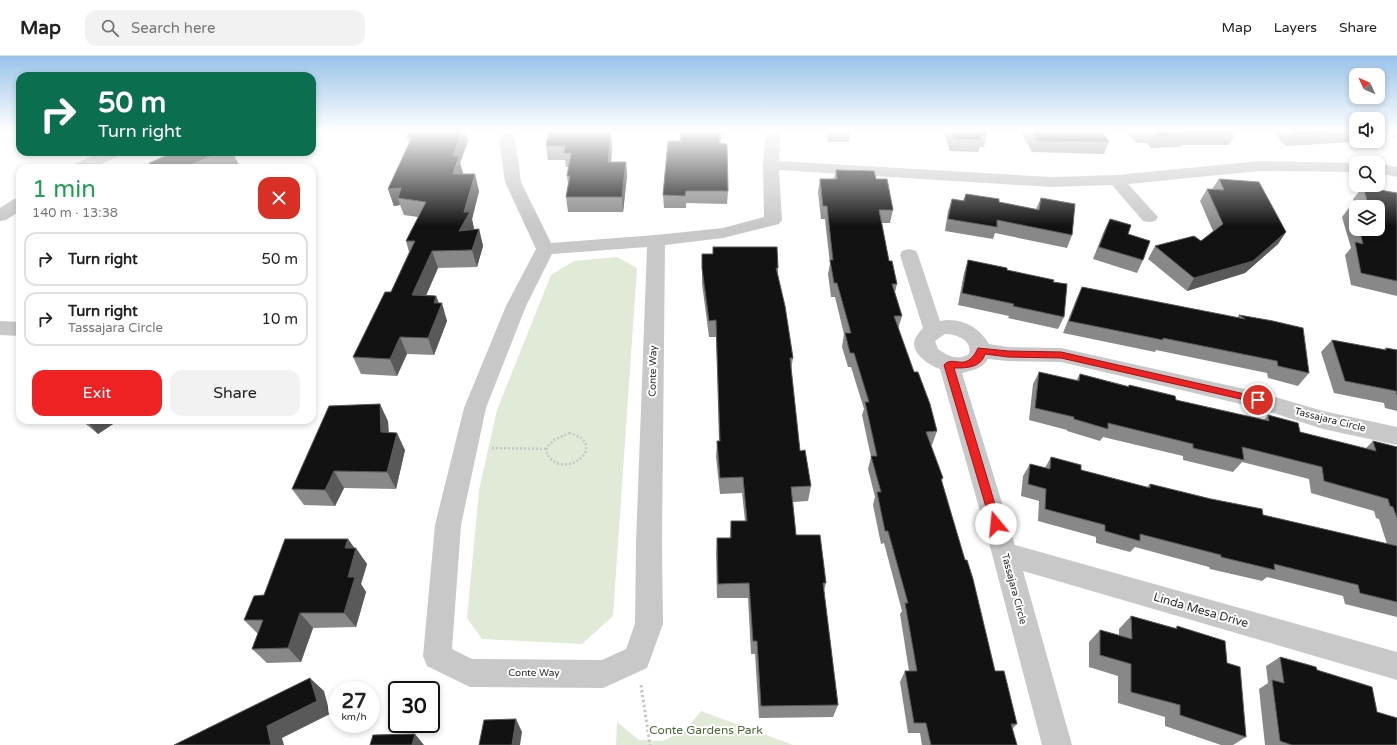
<!DOCTYPE html>
<meta charset="utf-8">
<style>
:root{--surface:#fff;--page:#f2f2f2;--text:#222;--muted:#767676;--line:#e0e0e0;--accent:#e22}
body{margin:0;font-family:"Varela Round",sans-serif;background:var(--page);color:var(--text);height:100vh;display:flex;flex-direction:column;font-size:15px;white-space:nowrap}
*{box-sizing:border-box;margin:0}
p{font-size:13px;color:var(--muted)}
.icon{flex:none;width:22px;height:22px;fill:none;stroke:currentColor;stroke-width:2;stroke-linecap:round;stroke-linejoin:round}
.map{position:relative;flex:1;overflow:hidden}
.sheet{position:absolute;left:16px;top:108px;width:300px;height:260px;display:flex;flex-direction:column;background:var(--surface);border-radius:12px;box-shadow:0 2px 6px #0003}
.sheet>*{flex:none}
.guide{position:absolute;left:16px;top:16px;width:300px;height:84px;border-radius:12px;box-shadow:0 2px 6px #0003;background:#0b6e4f;color:#fff;overflow:hidden}
.needle{width:26px;rotate:314deg}
.controls{position:absolute;left:1349px;top:12px;display:grid;gap:8px}
.controls a{display:grid;place-items:center;width:36px;height:36px;border-radius:8px;background:var(--surface);box-shadow:0 2px 6px #0003;font-size:20px}
.speed{position:absolute;left:328px;top:625px;display:flex;gap:8px;font-size:20px;font-weight:700;text-align:center}
.speed>*{display:grid;place-content:center;width:52px;height:52px;border-radius:50%;background:var(--surface);box-shadow:0 2px 6px #0003;line-height:1}
.speed small{font-size:10px;font-weight:400}
.speed .limit{border:2px solid #111;border-radius:6px;background:#fff;color:#111}
.pin{position:absolute;display:grid;place-items:center;width:34px;height:34px;color:#fff;margin:-17px;border:2px solid #fff;border-radius:50%;box-shadow:0 1px 4px #0007}
.me{position:absolute;width:44px;margin:-22px;rotate:343deg;stroke-linejoin:round;filter:drop-shadow(0 0 3px #0008)}
.turn{display:flex;align-items:center;gap:14px;height:84px;padding:0 16px;font-size:18px}
.turn .icon{width:52px;height:52px;stroke-width:2.5}
.turn b{display:block;font-size:28px;line-height:34px}
.round{display:grid;place-items:center;flex:none;width:42px;height:42px;border-radius:12px;background:var(--page)}
.head{display:flex;align-items:center;justify-content:space-between;height:68px;padding:0 16px}
h1{font-size:24px;font-weight:600;line-height:30px;color:#1e9e55}
.primary-button{display:flex;gap:8px;margin-top:auto;padding:8px 16px}
.primary-button a{flex:1;height:46px;border-radius:12px;background:var(--accent);color:#fff;font-size:16px;font-weight:600;line-height:46px;text-align:center}
.primary-button a+a{background:var(--page);color:var(--text)}
ul{padding:0;list-style:none}
li{display:flex;align-items:center;gap:12px;height:54px;margin:0 8px 6px;padding:0 8px;border:2px solid var(--line);border-radius:12px}
li div{flex:1}
li b{display:block;font-size:15px}
li em{font-style:normal}
header{display:flex;align-items:center;gap:24px;box-sizing:border-box;height:56px;padding:0 20px;background:var(--surface);border-bottom:1px solid var(--line)}
header strong{font-size:19px}
nav{display:flex;gap:22px;margin-inline-start:auto;font-size:14px}
.search{width:280px;height:36px;background:var(--page);display:flex;align-items:center;gap:10px;box-sizing:border-box;padding:0 14px;border-radius:12px;color:var(--muted);font-size:15px}
.map>svg:first-child{display:block}
.green{fill:#e0ead7}
.lines{fill:none;stroke-linecap:round;stroke-linejoin:round}
.path-far1{stroke:#c8c8c8;stroke-width:2.5;stroke-dasharray:2 2;stroke-linecap:butt}
.path{stroke:#c8c8c8;stroke-width:3;stroke-dasharray:2.5 2.5;stroke-linecap:butt}
.minor{fill:#c8c8c8;fill-rule:evenodd}
.wall{fill:#888;fill-rule:evenodd}
.shaded-wall{fill:#595959}
.building{fill:#121212;stroke:#595959}
.route{fill:#e22;stroke:#9b1616}
.labels{text-anchor:middle;dominant-baseline:central;stroke-width:4;stroke-linejoin:round;paint-order:stroke}
.street-label{font-size:10px;fill:#2b2b2b;stroke:#fff}
.near-street-label{font-size:12px;fill:#2b2b2b;stroke:#fff}
.near-park-label{font-size:12px;fill:#4b6937;stroke:#fff}
</style>
<header>
<strong>Map</strong>
<div class="search"><svg class="icon" aria-label="search" viewBox="0 0 24 24"><circle cx="10" cy="10" r="6"/><path d="M15 15l6 6"/></svg>Search here</div>
<nav><a>Map</a><a>Layers</a><a>Share</a></nav>
</header>
<div class="map">
<svg width="1397" height="689" viewBox="0 0 1397 689">
<rect width="100%" height="100%" fill="#fff"/>
<g class="green">
<path d="M617,201l20,11 -24,348 -31,28 -100,-5 -15,-21 12,-128 18,-80 54,-135 23,-14z"/>
<path d="M701,655l92,34h-177l1,-23 22,18 24,1 22,-11z"/>
</g>
<g class="lines">
<g class="path-far1">
<path d="M569,377c4,1 9,3 12,5 18,14 -14,37 -30,21 -4,-4 -5,-7 -4,-12l7,-7z"/>
<path d="M492,392l55,1"/>
</g>
<path class="path" d="M641,629l9,60"/>
<g class="minor">
<path d="M498,74h16l7,52 30,61 105,-8 67,-7 41,-11 -1,-52 3,-35h15l-2,31 273,16 64,-2 144,-14 99,2h-3v9l-96,-1 -132,13 30,33 -3,4 -6,1 -6,-1 -31,-36 -60,2 -273,-17 3,50 -3,4 -56,14 -58,7 -3,298 1,81 -16,44 -44,20 -133,-1 -43,-21 -4,-10 12,-131 29,-117 42,-102 30,-57 -31,-67zM647,191l-11,296 -1,81 -9,25 -24,11 -130,-1 -20,-10 9,-124 25,-117 40,-102 26,-52z"/>
<path d="M102,96h21l-2,3 -29,13h-22l2,-3z"/>
<path d="M1378,107l19,4v10l-19,-4z"/>
<path d="M20,142v13l-14,9 -6,1v-13l14,-9z"/>
<path d="M909,193l7,2 2,4 22,66c21,-4 39,6 49,23l19,3 53,1 197,44 65,19 74,16v18l-74,-16 -65,-21 -197,-46 -53,-1 -20,-2c-6,10 -15,11 -26,14l53,172 382,107v28l-374,-109 49,174h-30l-50,-191 -52,-185c-11,-4 -30,-16 -25,-30 2,-4 5,-8 8,-11l-23,-73 2,-4zM945,278c11,0 28,6 24,20 -11,7 -21,2 -31,-5l-3,-8z"/>
<path d="M0,265l20,1v14l-20,-1z"/>
</g>
</g>
<g class="wall">
<path d="M410,74h56v2l2,9 -8,22 3,10v1l16,17 -7,28 2,10h5l4,17 -6,21 -39,1 -12,27 10,1 3,7 8,18 -13,34 -27,-1 -10,22 -36,-2 -8,-17 38,-65 18,-40 -3,-11 12,-24 -14,-2 -4,-10 -6,1 -6,-17 21,-45 -2,-7z"/>
<path d="M610,74l-1,2 3,14 -1,16h15l1,14 -4,36h-55l-2,-15 2,-13 -1,-8 2,-9h-3l-1,-7h-17l-2,-14z"/>
<path d="M681,74h41l-2,14 8,47 -1,13 -41,-1v5h-22l-1,-13 17,-54z"/>
<path d="M826,74h24l-1,12h-21z"/>
<path d="M943,74h42l2,5 -3,12h-4l-2,5 -28,-1z"/>
<path d="M1020,74h81l8,12 -5,12 -72,-2z"/>
<path d="M1125,74h109l2,3 -7,12h-48l-1,2 -29,1 -4,-5h-11z"/>
<path d="M1270,74h86v11h13l-83,5z"/>
<path d="M1397,75v7h-2z"/>
<path d="M175,96h57l7,13 -6,3h-80l-4,-5z"/>
<path d="M836,114l40,9 17,31 -3,13h-8l7,38 8,23 -2,8 7,24 -4,13 16,43 23,59 -5,14h-2l13,33 -1,3 53,190 22,53 -5,5 5,16h-95l-2,-12h-12l-8,-51 5,-11h4l-9,-57 2,-3 -18,-68 -3,1 -8,-39 2,-8 -7,-28 3,-12 -9,-42 2,-6 -13,-42h-3l-6,-20 2,-13 -9,-37h-4l-3,-23 2,-10 -5,-45h-4l-3,-27 2,-13h14z"/>
<path d="M1219,123l67,53 -8,12 -33,29 -58,18 -39,-32 7,-13 46,-5 12,-10 -13,-30 7,-12h5z"/>
<path d="M1363,131l34,6v103l-46,-11 -6,-30 6,-7 -9,-31 9,-12 5,1 -3,-7zM1356,151h22v22h-22z"/>
<path d="M966,138l33,8 37,7 5,-11 31,37 -5,13 -72,-15 -2,6 -48,-8 3,-20 4,-12 11,2z"/>
<path d="M1110,163l18,15 15,26 -6,13 -44,-14 11,-28z"/>
<path d="M968,204l85,22 11,35 -6,12 -50,-11 1,-2 -51,-11 6,-32z"/>
<path d="M702,212h76v6l15,84 -2,12 9,81 11,35 -3,15 -15,1 3,33 30,48 -2,8 14,114 -5,12 -74,1 -4,-64h-4l-3,-56h-31l-1,-45 1,-15h13l1,-17h14l-3,-28 -22,1 -4,-37 1,-16h2l-3,-104h-7l-7,-53z"/>
<path d="M1082,231l155,31 2,-3 70,58 -11,13 -30,-8 -1,-5 -111,-23 -1,2 -92,-19 13,-33z"/>
<path d="M1332,284l52,10 2,-2 11,2v61l-12,-3 -1,-5 -50,-10 -13,-41z"/>
<path d="M1039,316l37,9 4,-7 48,12 1,-1 47,15 88,20 4,-5 32,17 65,17 8,-8 24,6v170l-52,-13 -2,-8 -76,-19 -5,4 -52,-12 -1,-2 -74,-20 -5,5 -34,-9v-6l-58,-16 1,-20 -18,-5 2,-20 7,-12 15,4 6,-11 30,13 66,17 3,-3 113,31 124,29 -8,-25 -3,-1 -2,-7 -63,-18 -2,-14 -67,-17 -9,10 -50,-12v-4l-80,-19 -3,4 -33,-10v-1l-38,-10 4,-36z"/>
<path d="M81,364h38l-21,14z"/>
<path d="M388,365l1,12 16,17 -9,39 -52,-1 -9,18 -31,-1 -12,-16z"/>
<path d="M348,483l6,9 13,16 -6,20 5,8 -10,35 -43,1 -12,34 -34,1 -15,-14 6,-15 -14,-14 20,-25z"/>
<path d="M1131,560l44,12 2,-2 50,37 19,74 -13,8h-12l-56,-19v-9l-47,-14v-27l-29,-9v-25l11,-12 19,5v-6z"/>
<path d="M1280,601l37,13 60,42 20,33h-132l-6,-56 9,-6 -2,-17z"/>
</g>
<g class="shaded-wall">
<path d="M460,74h6v2l2,9 -8,22 3,10 -5,18 -5,-17v-18z"/>
<path d="M605,74h5l-4,17 -1,-15z"/>
<path d="M721,74h1l-3,25v-12z"/>
<path d="M611,76l1,14 -2,30 -2,-14z"/>
<path d="M221,96h11l7,13 -6,3h-50z"/>
<path d="M626,106l1,14 -4,36 -1,-15z"/>
<path d="M475,118l4,17 -7,28 2,10 -10,19 -5,-17z"/>
<path d="M401,132l-3,10 2,7 -6,1 -6,-17z"/>
<path d="M479,173l4,17 -6,21 -5,-17z"/>
<path d="M1286,176l-8,12 -33,29 -58,18 7,-13z"/>
<path d="M432,195l6,17 -19,44 -7,-17z"/>
<path d="M436,240l4,11 2,-4 5,18 -13,34 -6,-17 6,-35z"/>
<path d="M400,281l7,17 -10,22 -7,-17z"/>
<path d="M380,348l8,17 1,28 -8,-17z"/>
<path d="M86,364h33l-21,14z"/>
<path d="M397,377l8,17 -9,39 -9,-17z"/>
<path d="M334,415l10,17 -9,18 -10,-16z"/>
<path d="M348,483l8,11v-2l11,16 -6,20 5,8 -10,35 -12,-14 4,-36 -3,-29z"/>
<path d="M300,557l13,15 -12,34 -13,-14z"/>
<path d="M310,622l14,13 6,23 -48,24 2,7h-13l-4,-19z"/>
<path d="M516,663l6,13 -2,13h-8z"/>
<path d="M415,678l9,11h-12z"/>
</g>
<g class="building">
<path d="M410,74h52l-9,26h6l-6,18h22l-11,38h6l-11,19 20,-2 -7,21 -40,1 -20,44 24,1 -2,7h8l-14,35 -28,-1 -10,22 -37,-2 32,-65h6l24,-51h-9l20,-39 -28,-4 3,-10 -13,1 24,-52h-5z"/>
<path d="M549,74h56v2h6l-3,30h18l-4,35h-56l4,-21h-3l4,-23h-7l1,-7h-19z"/>
<path d="M681,74h40l-2,13 8,1 1,47h-42l-1,5 -22,-1 5,-54h12z"/>
<path d="M950,74h35l2,5h-7l2,5 -29,-1z"/>
<path d="M1031,74h70l8,12 -72,-1z"/>
<path d="M1140,74h94l2,3h-51l1,2 -29,1 -5,-5h-11z"/>
<path d="M1289,74h67v1l-63,4z"/>
<path d="M175,96h46l-38,16h-26l-8,-5z"/>
<path d="M836,114l38,1 2,8h11l6,31h-14l10,51h3l5,23h-5l10,32h-8l20,56h4l12,32 7,27 -11,1 17,46 -2,1 24,81h2l6,19 22,92h9l13,53h-6l6,21h-86l-5,-22h-12l-9,-52h12l-12,-68h3l-20,-72h-3l-8,-39h4l-10,-36h6l-12,-54h4l-15,-49h-4l-5,-20h6l-14,-50h-3l-4,-23h3l-6,-54h-4l-3,-27h17z"/>
<path d="M1219,123l40,3 27,50 -33,29 -59,17 -39,-32 39,-10 7,5 22,-17 -16,-35 17,1z"/>
<path d="M1363,131l34,6v88l-36,-8 -6,-31 8,2 -4,-15h19v-22h-9z"/>
<path d="M966,138l33,5v3l40,8 2,-12 34,6 -3,31 -75,-15v7l-49,-8 4,-20 12,2z"/>
<path d="M1351,149l11,2h-6v14z"/>
<path d="M1110,163l21,6 -3,9 22,7 -7,19 -44,-13z"/>
<path d="M713,191h64l1,21h-2l9,38 8,52h-3l10,93 5,-1 6,36 -20,1 5,48h24l6,48h-3l15,122 -77,1 -4,-65h-4l-4,-58 -31,1 -1,-46h14v-17h16l-4,-44 -23,1 -3,-37h3l-4,-121 -7,1 -7,-53v-14h11z"/>
<path d="M968,204l39,8v2l47,10 -1,2 14,2 -3,33 -51,-11 1,-2 -52,-11z"/>
<path d="M1082,231l163,32 -6,-4 34,6 30,7 6,45 -31,-7 -1,-5 -114,-23v2l-94,-19z"/>
<path d="M1332,284l54,10v-2l11,2v45l-1,-4 -51,-10z"/>
<path d="M1039,316l40,9 1,-7 49,13v-2l46,11 1,4 93,21 -1,-6 30,8 2,9 76,19 -3,-10 24,6v71l-4,-11 -3,-1 -2,-7 -64,-18 -2,-14 -80,-20 2,13 -51,-12v-4l-85,-21v6l-34,-10v-2l-39,-9z"/>
<path d="M380,348l1,28 16,1 -10,39 -53,-1 -9,19 -33,-1 37,-83z"/>
<path d="M1051,401l30,8v5l69,18v-4l61,15 51,10 1,6 134,31v56l-37,-9 -2,-8 -84,-21 1,6 -54,-13v-2l-81,-21v7l-35,-10v-6l-60,-16 1,-20 -18,-5 2,-20 20,5z"/>
<path d="M285,483h63l-3,9h11l-8,29h7l-11,36h-44l-12,35 -36,1 11,-29h-19l10,-24 10,-1z"/>
<path d="M1131,560l46,13v-3l48,15 2,22 13,4 6,70 -66,-22v-10l-49,-13v-28l-31,-9v-25l32,9z"/>
<path d="M1280,601l36,10 1,3 55,17 5,25 20,6v27h-105l-12,-4 -8,-61 12,3z"/>
<path d="M310,622l7,23 -50,25 4,19h-97z"/>
<path d="M516,663l-4,26h-33l5,-25z"/>
<path d="M415,678l-3,11h-42l3,-10z"/>
</g>
<linearGradient id="sky" x2="0" y2="1"><stop stop-color="#99c2ea"/><stop offset="0.44" stop-color="#fff"/><stop offset="1" stop-color="#fff" stop-opacity="0"/></linearGradient>
<rect width="1397" height="170" fill="url(#sky)"/>
<path class="route" d="M978,292l30,3 53,1 197,45 4,3 -4,3 -197,-45 -53,-1 -23,-3c-4,14 -19,14 -31,14l47,156 -1,3 -4,1 -4,-1 -1,-3 -47,-159c9,-11 22,9 34,-17z"/>
<g class="labels">
<g class="street-label">
<text transform="translate(653 315) rotate(-89)">Conte Way</text>
<text transform="translate(1330 364) rotate(14)">Tassajara Circle</text>
<text transform="translate(1014 533) rotate(75)">Tassajara Circle</text>
<text x="534" y="617">Conte Way</text>
</g>
<g class="near-street-label">
<text transform="translate(1201 554) rotate(16)">Linda Mesa Drive</text>
</g>
<g class="near-park-label">
<text x="706" y="674">Conte Gardens Park</text>
</g>
</g>
</svg>
<div class="controls">
<a><svg class="needle" viewBox="-14 -14 28 28"><path d="M0-13l5 13h-10z" fill="#e53935"/><path d="M0 13l5-13h-10z" fill="#767676"/></svg></a>
<a><svg class="icon" aria-label="sound" viewBox="0 0 24 24"><path d="M4 9h4l5-4v14l-5-4H4zM17 9q2 3 0 6"/></svg></a>
<a><svg class="icon" aria-label="search" viewBox="0 0 24 24"><circle cx="10" cy="10" r="6"/><path d="M15 15l6 6"/></svg></a>
<a><svg class="icon" aria-label="layers" viewBox="0 0 24 24"><path d="M12 4l9 5-9 5-9-5zM3 14l9 5 9-5"/></svg></a>
</div>
<div class="speed"><div>27<small>km/h</small></div><div class="limit">30</div></div>
<div class="pin" style="left:1258px;top:344px;background:#d93025"><svg class="icon" aria-label="arrive" viewBox="0 0 24 24"><path d="M6 21V4h12l-3 4 3 4H6"/></svg></div>
<svg class="me" style="left:996px;top:468px" viewBox="-20 -20 40 40"><circle r="19" fill="#fff"/><path d="M0-13L10 11 0 6-10 11z" fill="#e22"/></svg>
<div class="guide">
<div class="turn"><svg class="icon" aria-label="right" viewBox="0 0 24 24"><path d="M7 20v-9h11M14 6l5 5-5 5"/></svg><div><b>50 m</b>Turn right</div></div>
</div>
<section class="sheet">
<div class="head"><div><h1>1 min</h1><p>140 m · 13:38</p></div><a class="round" style="background:#d93025;color:#fff"><svg class="icon" aria-label="close" viewBox="0 0 24 24"><path d="M6 6l12 12M18 6L6 18"/></svg></a></div>
<ul>
<li><svg class="icon" aria-label="right" viewBox="0 0 24 24"><path d="M7 20v-9h11M14 6l5 5-5 5"/></svg><div><b>Turn right</b></div><em>50 m</em></li>
<li><svg class="icon" aria-label="right" viewBox="0 0 24 24"><path d="M7 20v-9h11M14 6l5 5-5 5"/></svg><div><b>Turn right</b><p>Tassajara Circle</p></div><em>10 m</em></li>
</ul>
<div class="primary-button"><a>Exit</a><a>Share</a></div>
</section>
</div>
